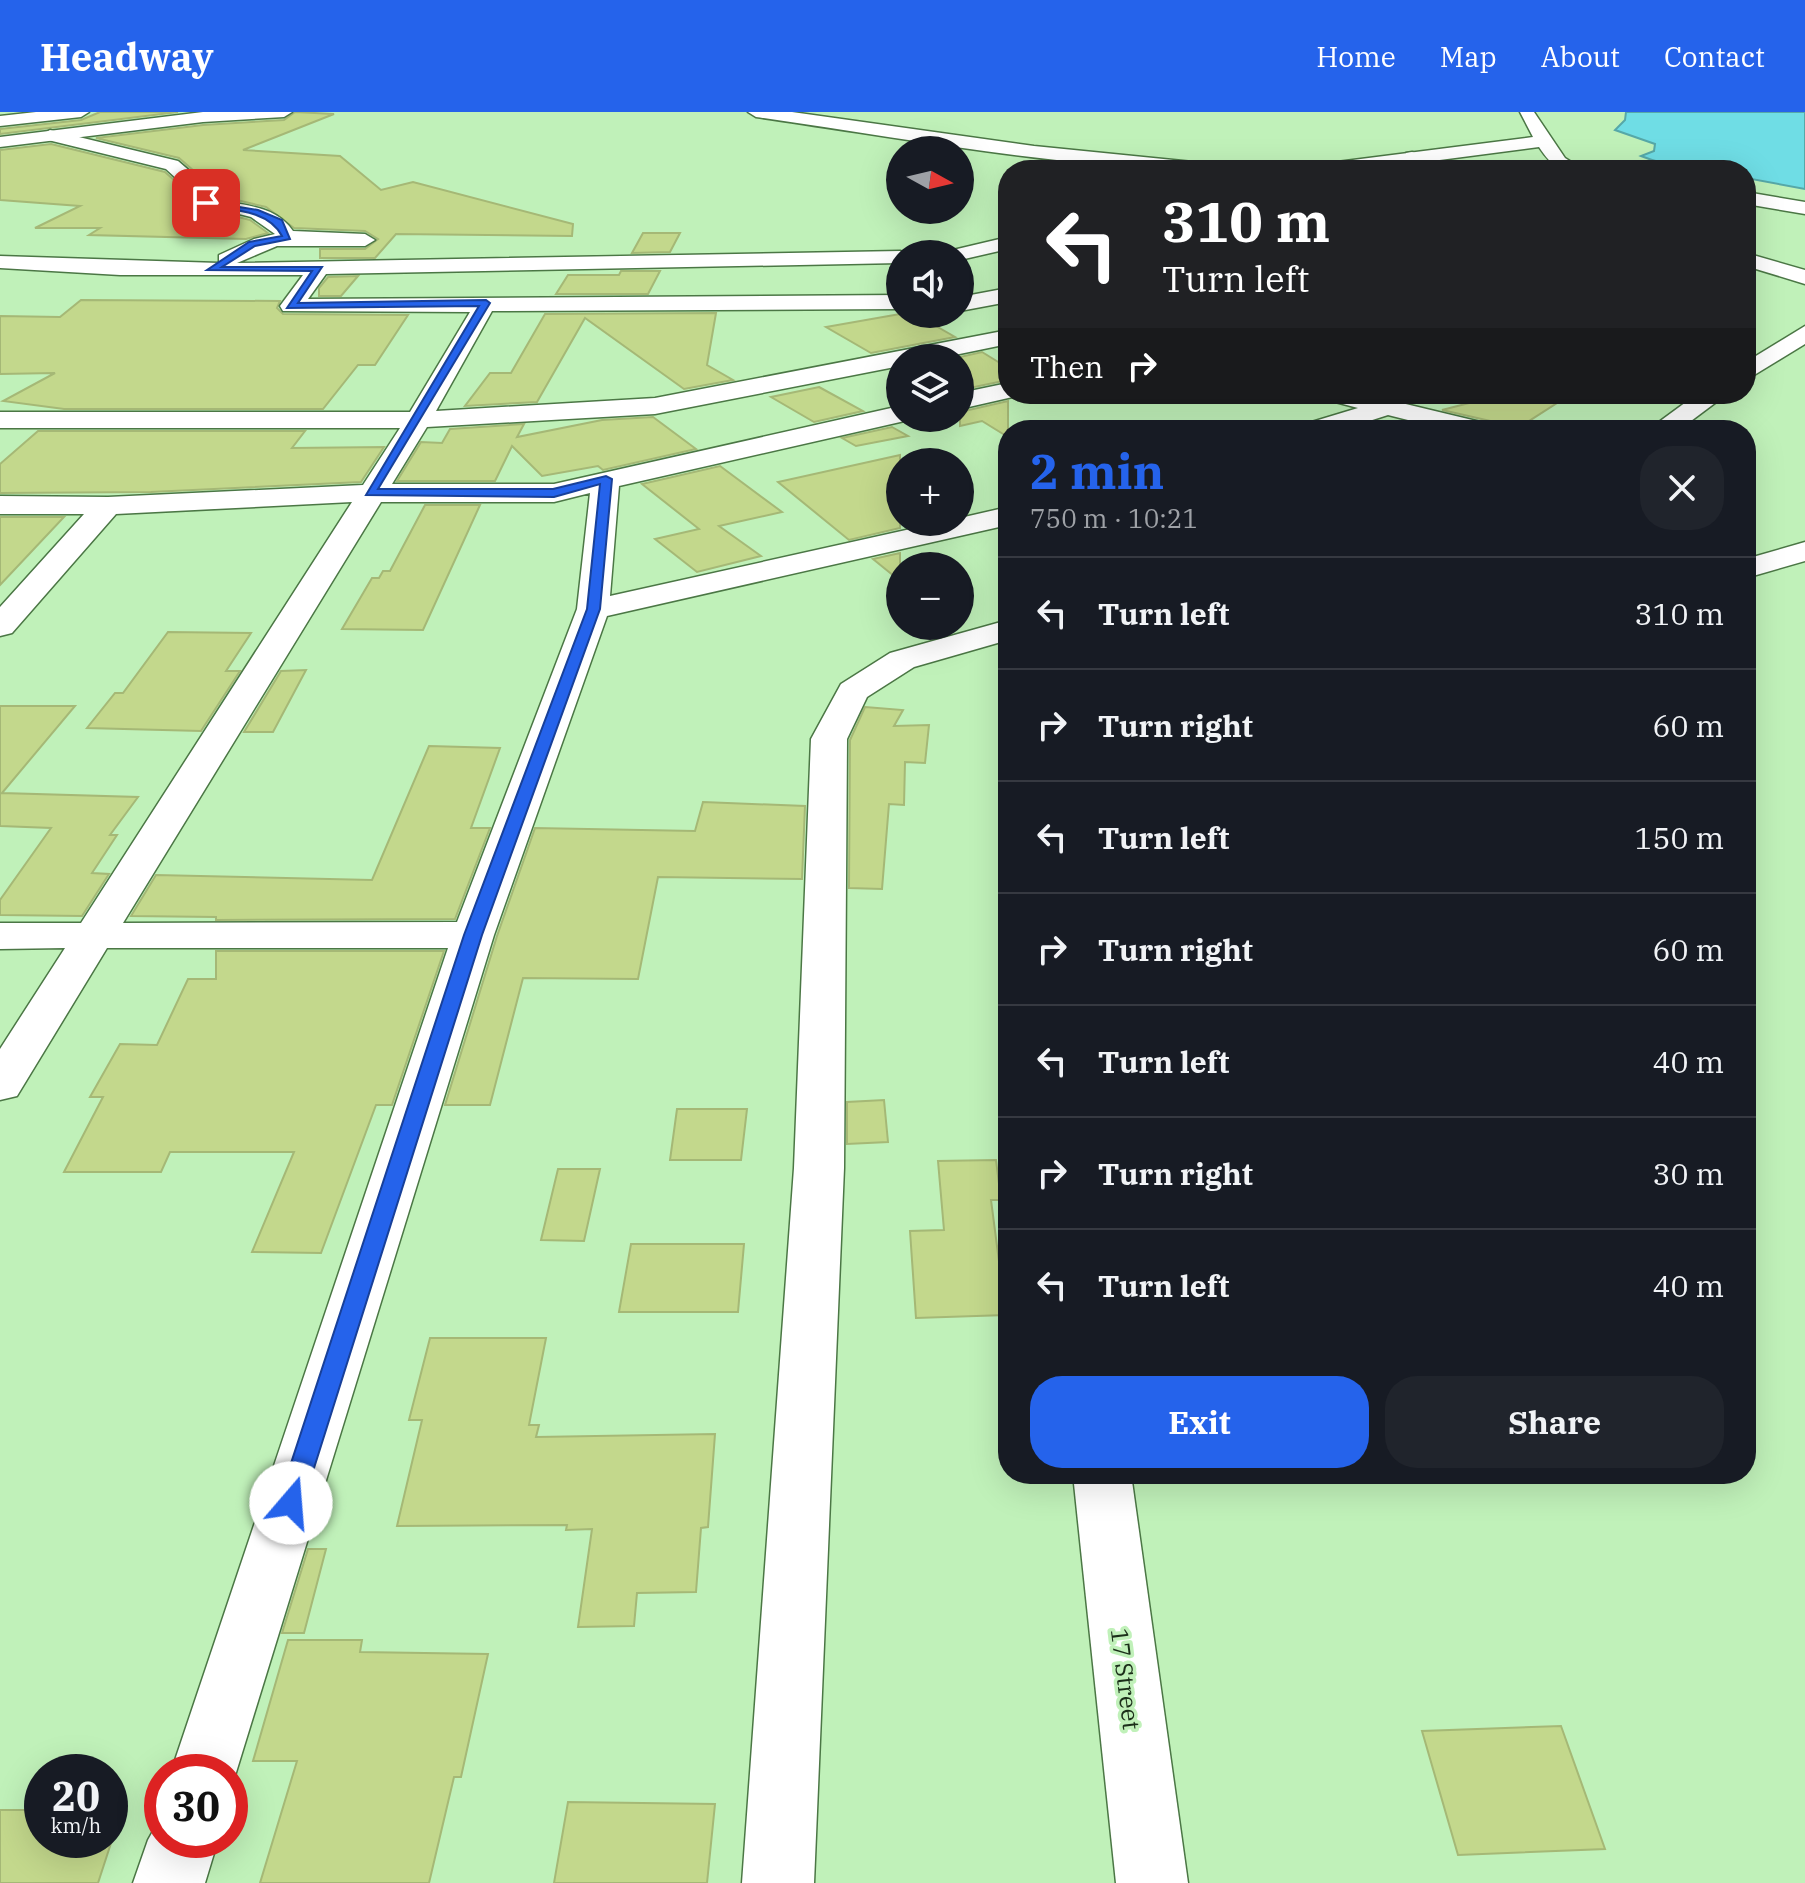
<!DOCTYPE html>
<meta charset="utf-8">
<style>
:root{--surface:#171b24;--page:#20242c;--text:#f1f3f6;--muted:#9ea1a6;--line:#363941;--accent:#2563eb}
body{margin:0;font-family:"IBM Plex Serif",serif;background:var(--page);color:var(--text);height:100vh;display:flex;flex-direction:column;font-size:30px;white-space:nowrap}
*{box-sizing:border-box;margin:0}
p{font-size:26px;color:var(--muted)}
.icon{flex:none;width:44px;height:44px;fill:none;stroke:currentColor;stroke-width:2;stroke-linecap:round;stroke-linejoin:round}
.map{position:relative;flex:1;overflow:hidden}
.sheet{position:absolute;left:998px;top:308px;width:758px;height:1064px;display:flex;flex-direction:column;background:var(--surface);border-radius:32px;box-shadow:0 8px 32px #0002}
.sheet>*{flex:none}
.hud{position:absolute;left:998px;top:48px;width:758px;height:244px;border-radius:32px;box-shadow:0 8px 32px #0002;background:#202124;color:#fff;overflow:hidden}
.needle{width:52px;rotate:98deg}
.buttons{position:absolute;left:886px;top:24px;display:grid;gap:16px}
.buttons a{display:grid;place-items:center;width:88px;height:88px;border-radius:50%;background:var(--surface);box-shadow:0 8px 32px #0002;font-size:40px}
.speed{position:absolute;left:24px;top:1642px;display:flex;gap:16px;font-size:40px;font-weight:700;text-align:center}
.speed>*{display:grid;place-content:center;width:104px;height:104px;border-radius:50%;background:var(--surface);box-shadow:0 8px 32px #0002;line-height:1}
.speed small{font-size:20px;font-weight:400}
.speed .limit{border:12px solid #d22;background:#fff;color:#111}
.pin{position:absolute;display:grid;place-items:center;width:68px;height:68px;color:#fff;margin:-34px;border-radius:16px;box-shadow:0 4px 12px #0006}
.me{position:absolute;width:88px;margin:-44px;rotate:18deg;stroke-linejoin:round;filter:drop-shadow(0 0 6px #0008)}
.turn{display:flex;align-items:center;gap:28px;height:168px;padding:0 32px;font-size:36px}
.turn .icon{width:104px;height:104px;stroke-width:2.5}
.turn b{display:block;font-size:56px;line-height:68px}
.then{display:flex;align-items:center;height:76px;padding:0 32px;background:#0003;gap:16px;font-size:30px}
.round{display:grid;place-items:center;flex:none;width:84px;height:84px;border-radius:32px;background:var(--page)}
.head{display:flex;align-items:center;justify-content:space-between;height:136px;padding:0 32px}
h1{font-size:48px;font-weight:800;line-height:60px;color:var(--accent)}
.primary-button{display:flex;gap:16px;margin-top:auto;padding:16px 32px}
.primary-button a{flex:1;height:92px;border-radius:32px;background:var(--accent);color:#fff;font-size:32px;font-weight:800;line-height:92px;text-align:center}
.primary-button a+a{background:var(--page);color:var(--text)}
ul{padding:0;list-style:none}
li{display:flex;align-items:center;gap:24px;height:112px;padding:0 32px;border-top:2px solid var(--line)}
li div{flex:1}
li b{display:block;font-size:30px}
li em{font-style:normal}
header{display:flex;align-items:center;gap:48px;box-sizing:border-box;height:112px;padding:0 40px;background:var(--accent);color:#fff}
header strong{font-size:38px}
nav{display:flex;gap:44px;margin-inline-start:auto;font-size:28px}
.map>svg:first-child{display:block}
.water{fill:#6fdde5;stroke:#56a8a8;stroke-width:2}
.building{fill:#c3d88c;stroke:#a5b876;stroke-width:2}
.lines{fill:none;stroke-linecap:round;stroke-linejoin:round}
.minor-casing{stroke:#4b7745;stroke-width:3}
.major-casing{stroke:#4b7745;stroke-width:3}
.minor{fill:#fff;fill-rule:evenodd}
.major{fill:#fff;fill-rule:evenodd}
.route{fill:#2563eb;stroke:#184099;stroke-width:2}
.labels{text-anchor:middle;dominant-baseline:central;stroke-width:7;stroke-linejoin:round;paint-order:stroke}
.near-street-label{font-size:24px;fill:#1b2e19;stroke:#c0f1b9}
</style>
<header>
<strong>Headway</strong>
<nav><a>Home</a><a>Map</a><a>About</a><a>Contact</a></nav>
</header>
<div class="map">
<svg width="1805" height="1771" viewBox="0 0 1805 1771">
<rect width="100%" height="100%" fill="#c0f1b9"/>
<path class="water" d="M1626,0h179v77l-59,-11v-8c-37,0 -71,0 -105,-14l13,-5 1,-7 -40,-14 10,-10z"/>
<g class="building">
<path d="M100,0h78l-178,22v-5l81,-9z"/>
<path d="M295,0l39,2 -91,36 97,6 41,34 32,-8 160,42 -1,12 -176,-2 -21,24h-55v-9h45l13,-10 -13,-8 -71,-3 -28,-21 -55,-13 -2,-10 -30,-26 -83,-20 107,-13 81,-5z"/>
<path d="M51,32l114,28 21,19 -4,6 5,7 63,16 18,13 -22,6 -157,-4 11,-7h-65l45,-22 -80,-6v-50z"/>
<path d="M643,121h37l-10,19 -38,1z"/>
<path d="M621,159h39l-12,23h-92l12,-19h51z"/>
<path d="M358,164l-17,20h-22v-8l9,-11z"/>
<path d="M81,188l199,1 -3,7 6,6 125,1 -33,50h-17l-35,44h-259l-61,-8 52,-28 -55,1v-58l60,1z"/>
<path d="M716,201l-9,52 26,15 -49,9 -99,-71 -48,84 -72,4 25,-33h21l34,-59z"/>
<path d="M900,202h15l40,23 -84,16 -45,-26z"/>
<path d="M982,240l26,16v12l-48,10v-33z"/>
<path d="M819,275l44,24 -49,11 -43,-25z"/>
<path d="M1504,282h67l-56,36h-19l-6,-9 -48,-11z"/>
<path d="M1008,289v36l-26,-16 -22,5v-14z"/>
<path d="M653,305l43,32 -93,21 -5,-4 -56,10 -30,-30 -17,35h-98l24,-39 21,1 8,-14 74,-5 -7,13 85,-17z"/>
<path d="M892,315l16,9 -52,10 -14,-8z"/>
<path d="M38,319h267l-13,17 92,-1 -23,35 -210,10 -151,1v-29z"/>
<path d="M900,343v73l-51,12 -71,-58z"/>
<path d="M720,354l62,46 -63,14 42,30 -64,16 -42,-33 44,-10 -57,-45z"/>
<path d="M425,393h55l-57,125 -81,-1 30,-51h7l4,-7h7z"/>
<path d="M0,405h64l-64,68z"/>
<path d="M900,441v28l-27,-22z"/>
<path d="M168,520l83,1 -25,38h14l-39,60 -114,-3 28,-35h8z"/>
<path d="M306,558l-33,62h-29l37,-61z"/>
<path d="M0,594h75l-73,87 136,4 -28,38h7l-25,38 17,1 -27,42 -82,-1v-15l51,-72 -51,-2z"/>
<path d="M865,595l38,3 -9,16 35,-1 -4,38 -20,-1 -1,43 -15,-1 -7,85 -33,-1 1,-148z"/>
<path d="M429,634l71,2 -29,80h19l-35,91 -239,1v-3l-85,-1 25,-41 216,5z"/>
<path d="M703,690l102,4 -3,73 -144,-2 -20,102 -115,-1 -33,127h-45l52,-169 38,-108 160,3z"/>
<path d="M216,839h228l-52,154h-16l-55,148 -69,-1 42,-100h-124l-9,20h-97l39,-75h-13l30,-53 37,1 31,-66h28z"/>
<path d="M884,988l4,42 -41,2v-42z"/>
<path d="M677,997h70l-6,51h-71z"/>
<path d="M996,1048l5,40h-10l15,115 -90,3 -6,-87 34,-1 -6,-69z"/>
<path d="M558,1057h42l-16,72 -43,-1z"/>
<path d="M631,1132h113l-6,68h-119z"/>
<path d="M430,1226h116l-17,87h10l-3,12 179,-3 -7,93 -7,1 -5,64 -59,1 -3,33 -56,1 14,-98 -26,1 1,-5 -170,1 25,-106h-13z"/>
<path d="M308,1437h18l-22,84h-22z"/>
<path d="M288,1528h74l-2,12 128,2 -27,123h-7l-25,106h-169l37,-122h-44z"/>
<path d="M1561,1614l44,123 -147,6 -36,-124z"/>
<path d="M568,1690l147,2 -8,79h-153z"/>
<path d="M0,1698h42v30h70l-14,43h-98z"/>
</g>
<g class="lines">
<defs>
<g id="minor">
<path d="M36,0h53l-8,5 -81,9v-10z"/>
<path d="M50,18l128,31 29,25 3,4 -4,5c31,13 66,6 87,36l72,3 10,6 -10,6h-88l-40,17 663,-12 9,3h-9v9l-574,11 -18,25 592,-4v14l-408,2 -56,100 219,-13 353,-68v14l-68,14h-40v8l-245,48 -228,13 -35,57h162l346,-78v12l9,2 -290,66 -9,110 332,-74h18v-4l48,-11v18l-401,91 -113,319 -264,857v-20h-59l277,-824h-341l-90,148 -17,4v-51l65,-101 -65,1v-26h81l271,-421 -236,12 -104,119 -12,3v-29l84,-93h-84v-18l108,1 255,-12 37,-57h-400v-16h410l60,-100 -187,-1 -3,-5 23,-31h-183l-120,-7v-12l219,7v-8l35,-16 21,-5 -24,-17 -63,-16 -3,-4 5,-6 -24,-22 -122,-30 -3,-4zM590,381l-13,116 -120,313 -334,1 258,-421h173z"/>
<path d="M1412,40l48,14 2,4h-28l-28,-9v-8z"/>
<path d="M1204,52l8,2 2,4h-19z"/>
<path d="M1008,125v12l-48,11v-6h-11l4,-4z"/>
<path d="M1746,141l59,17v14l-59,-18z"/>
<path d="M1008,176v14l-48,9v-14z"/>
<path d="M1805,214v18l-59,36v-18z"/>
<path d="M1008,271v11h11l-2,2 -57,13v-16z"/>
<path d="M1320,282h44l125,30 4,6h-45l-60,-15 -47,15h-40l4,-6 53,-16 -34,-9z"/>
<path d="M1697,282h30l-48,36h-31z"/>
<path d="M1805,430v19l-59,17v-19z"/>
<path d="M1008,508v20l-94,27 -47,30 -20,42 -3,429 -30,715h-72l52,-715 17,-429 30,-55 49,-31z"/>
<path d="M1073,1362h58l57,409h-72z"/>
<path d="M162,1703v25h56l-13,43h-72l15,-43z"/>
</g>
<g id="major">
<path d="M203,0h89l-8,5 -81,5 -203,25v-10z"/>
<path d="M748,0h44l242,34 179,18 9,6c-156,0 -312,-31 -466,-53z"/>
<path d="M1520,0h14l31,46 19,12c-25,0 -31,-2 -45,-23l-176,23h-82l9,-6 47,-2 196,-25z"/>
<path d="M1746,80l59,10v12l-59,-10z"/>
</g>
</defs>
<use href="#minor" class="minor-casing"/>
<use href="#major" class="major-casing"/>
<use href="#minor" class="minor"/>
<use href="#major" class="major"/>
</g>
<path class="route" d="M203,89l55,9 24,10 8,19 -35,7 -33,21h100l-24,36 188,-3 4,3 -112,186h175l53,-13 6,3 -12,130 -118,326 -179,568 -3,7 -9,3 -9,-3 -4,-7 186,-568 123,-326 13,-125 -46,13 -188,-2 113,-189 -192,2 25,-37 -105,-1 42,-28 33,-6c-14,-27 -52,-26 -79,-31z"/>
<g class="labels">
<g class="near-street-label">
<text transform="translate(1126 1567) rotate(83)">17 Street</text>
</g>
</g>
</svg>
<div class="buttons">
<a><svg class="needle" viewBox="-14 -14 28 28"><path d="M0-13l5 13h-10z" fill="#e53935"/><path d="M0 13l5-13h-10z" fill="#9ea1a6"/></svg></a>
<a><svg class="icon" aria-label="sound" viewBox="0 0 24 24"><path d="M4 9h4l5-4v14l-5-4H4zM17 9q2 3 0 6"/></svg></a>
<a><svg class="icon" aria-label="layers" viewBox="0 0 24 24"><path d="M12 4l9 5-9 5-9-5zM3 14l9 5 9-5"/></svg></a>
<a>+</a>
<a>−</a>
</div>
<div class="speed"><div>20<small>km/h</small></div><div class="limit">30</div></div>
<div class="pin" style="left:206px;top:91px;background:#d93025"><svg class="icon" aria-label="arrive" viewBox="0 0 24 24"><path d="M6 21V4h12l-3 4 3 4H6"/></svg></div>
<svg class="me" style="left:291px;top:1391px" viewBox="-20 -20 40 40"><circle r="19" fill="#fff"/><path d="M0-13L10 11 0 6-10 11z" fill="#2563eb"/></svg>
<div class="hud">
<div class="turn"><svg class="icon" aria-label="left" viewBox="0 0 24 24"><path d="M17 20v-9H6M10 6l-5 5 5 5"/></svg><div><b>310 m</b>Turn left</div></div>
<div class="then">Then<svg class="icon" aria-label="right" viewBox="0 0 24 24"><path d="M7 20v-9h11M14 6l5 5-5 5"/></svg></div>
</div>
<section class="sheet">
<div class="head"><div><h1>2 min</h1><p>750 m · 10:21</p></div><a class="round"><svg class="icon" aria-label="close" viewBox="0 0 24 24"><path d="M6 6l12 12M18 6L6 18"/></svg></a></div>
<ul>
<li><svg class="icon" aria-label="left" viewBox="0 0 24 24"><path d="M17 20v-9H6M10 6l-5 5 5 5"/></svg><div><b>Turn left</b></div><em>310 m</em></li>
<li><svg class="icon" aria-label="right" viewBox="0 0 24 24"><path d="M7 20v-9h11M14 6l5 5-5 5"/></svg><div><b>Turn right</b></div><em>60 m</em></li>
<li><svg class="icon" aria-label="left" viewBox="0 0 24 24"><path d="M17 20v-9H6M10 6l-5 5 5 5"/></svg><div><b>Turn left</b></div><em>150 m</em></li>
<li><svg class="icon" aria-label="right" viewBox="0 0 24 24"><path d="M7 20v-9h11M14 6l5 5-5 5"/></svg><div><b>Turn right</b></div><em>60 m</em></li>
<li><svg class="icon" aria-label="left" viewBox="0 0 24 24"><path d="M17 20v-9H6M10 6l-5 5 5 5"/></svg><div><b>Turn left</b></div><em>40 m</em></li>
<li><svg class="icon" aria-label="right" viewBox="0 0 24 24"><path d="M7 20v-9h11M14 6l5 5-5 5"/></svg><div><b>Turn right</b></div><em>30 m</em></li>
<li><svg class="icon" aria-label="left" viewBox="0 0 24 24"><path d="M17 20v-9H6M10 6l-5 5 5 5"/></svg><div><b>Turn left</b></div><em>40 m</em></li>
</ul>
<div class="primary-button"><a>Exit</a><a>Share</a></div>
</section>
</div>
